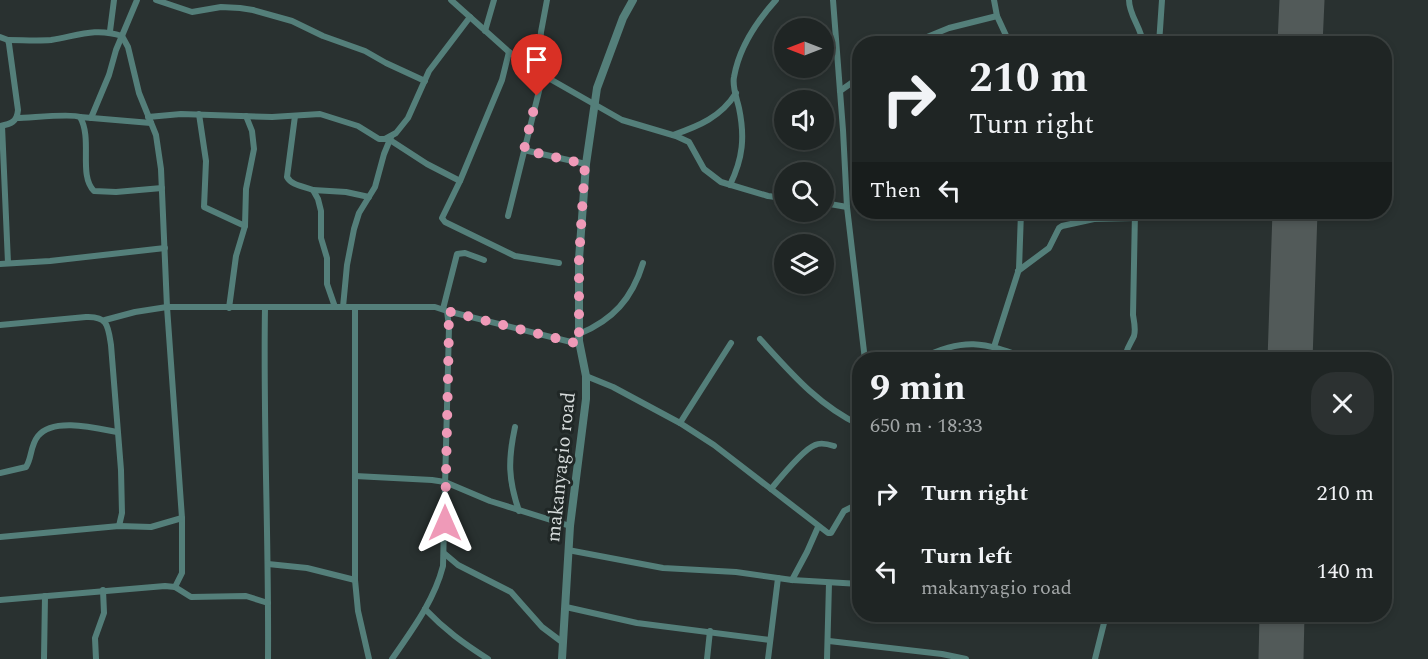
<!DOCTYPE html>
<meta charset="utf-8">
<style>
:root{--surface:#1f2524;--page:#2c3131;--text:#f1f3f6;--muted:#a1a5a6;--line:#3c4241}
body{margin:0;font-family:Spectral,serif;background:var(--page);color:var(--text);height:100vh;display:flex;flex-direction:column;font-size:22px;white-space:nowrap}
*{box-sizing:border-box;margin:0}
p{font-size:20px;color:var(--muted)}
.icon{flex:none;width:33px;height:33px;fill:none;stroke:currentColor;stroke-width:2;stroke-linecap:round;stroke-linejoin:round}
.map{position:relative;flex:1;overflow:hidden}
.drawer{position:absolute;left:852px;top:352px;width:540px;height:270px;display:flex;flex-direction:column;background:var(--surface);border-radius:24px;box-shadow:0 3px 9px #0003,0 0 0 2px var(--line)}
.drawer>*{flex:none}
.hud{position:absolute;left:852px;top:36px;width:540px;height:183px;border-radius:24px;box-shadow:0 3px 9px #0003,0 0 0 2px var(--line);background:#1f2524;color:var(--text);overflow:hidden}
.needle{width:39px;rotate:270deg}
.tools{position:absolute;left:774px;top:18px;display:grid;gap:12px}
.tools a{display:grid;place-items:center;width:60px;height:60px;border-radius:50%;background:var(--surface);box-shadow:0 3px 9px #0003,0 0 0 2px var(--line);font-size:30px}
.pin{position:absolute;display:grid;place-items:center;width:51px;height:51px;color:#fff;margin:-62px -26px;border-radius:50% 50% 50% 0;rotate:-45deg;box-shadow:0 0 6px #0007}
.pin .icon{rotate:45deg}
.me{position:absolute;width:66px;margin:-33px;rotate:0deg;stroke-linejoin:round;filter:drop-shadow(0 0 4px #0008)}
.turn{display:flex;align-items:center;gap:21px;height:126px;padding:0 18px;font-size:27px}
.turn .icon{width:78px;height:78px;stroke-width:2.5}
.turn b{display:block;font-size:42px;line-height:51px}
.then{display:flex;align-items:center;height:57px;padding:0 18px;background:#0003;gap:12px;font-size:22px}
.round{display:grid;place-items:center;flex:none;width:63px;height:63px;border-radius:24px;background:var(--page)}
.overview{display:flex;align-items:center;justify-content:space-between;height:102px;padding:0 18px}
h1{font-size:36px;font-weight:700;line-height:45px}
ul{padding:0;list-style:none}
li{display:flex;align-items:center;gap:18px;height:78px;padding:0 18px}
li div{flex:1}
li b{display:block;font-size:22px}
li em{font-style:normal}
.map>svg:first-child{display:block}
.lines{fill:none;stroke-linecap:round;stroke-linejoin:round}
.runway{stroke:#525a59;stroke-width:45}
.minor{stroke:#547f7a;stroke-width:6}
.tertiary{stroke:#547f7a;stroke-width:8}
.route{stroke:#ef9ab8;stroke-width:10;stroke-dasharray:0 18}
.labels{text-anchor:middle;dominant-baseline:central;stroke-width:6;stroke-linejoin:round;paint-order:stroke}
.street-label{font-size:20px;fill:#d5dada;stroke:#202726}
</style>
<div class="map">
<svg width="1428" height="659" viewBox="0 0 1428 659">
<rect width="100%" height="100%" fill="#293130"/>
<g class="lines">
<g class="runway">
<path d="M1300,44l2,-44"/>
<path d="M1290,360l5,-148"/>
<path d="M1281,659l1,-44"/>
</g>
<g class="minor">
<path d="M156,0l36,12 29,-5 19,1 13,2 39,11 31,15 42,15 21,12 39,18"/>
<path d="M451,0l58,52 34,23 79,45 54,16 13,6 15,27 17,13 47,14 16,2"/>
<path d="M833,0l10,130 4,77 18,153"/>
<path d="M994,0l3,16 13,28"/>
<path d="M1129,0c0,16 13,28 14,44"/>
<path d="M110,31l4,-31"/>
<path d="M485,31l9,-31"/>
<path d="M0,37l8,3 1,4 9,66c-1,12 -7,14 -18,16"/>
<path d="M8,40c14,0 29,1 43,0 26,-4 44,-13 71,-4l6,11 11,46 17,42 5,34 6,138 15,211v55l-7,14"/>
<path d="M910,44l39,-16 48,-12"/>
<path d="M1159,44l3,-44"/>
<path d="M509,52l-7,28 -42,101 -18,37 3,4 70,34 44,7"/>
<path d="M538,72l3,-40 6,-32"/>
<path d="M840,91l20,-14"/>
<path d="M199,114l7,47 -2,46 41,19"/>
<path d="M295,116l-8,61c5,9 17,9 26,13l5,9 3,12v27l6,20v26l8,23"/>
<path d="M80,117l71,6"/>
<path d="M148,117l33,-3 91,3 48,-3 38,12 21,13h6l11,-6 12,-15 21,-47 41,-54"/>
<path d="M17,118c13,0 55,-5 63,-1 13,22 -2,58 14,74l22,1 46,-4"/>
<path d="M91,118l18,-43 7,-25 21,-50"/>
<path d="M2,126l6,137"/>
<path d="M673,135c26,-9 48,-18 63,-42"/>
<path d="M390,140l37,24 33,17"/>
<path d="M524,150l62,14"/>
<path d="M730,185c13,-27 15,-48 9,-77 -2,-9 -7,-21 -5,-31 5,-29 23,-56 42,-77"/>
<path d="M313,190l33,2 23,5"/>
<path d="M824,203l23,4"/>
<path d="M508,216l35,-141"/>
<path d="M0,264l50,-3 115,-13"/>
<path d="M1018,271l31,-23 10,-20 3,-2 32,-7 41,-1"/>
<path d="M343,307l4,-42 7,-36 5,-16 16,-26 9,-33 7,-17"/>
<path d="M355,307v273l3,31 11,48"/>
<path d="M229,308l7,-52 9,-30 1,-37 8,-40 -2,-18 -6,-15"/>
<path d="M265,308c-2,117 4,234 3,351"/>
<path d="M443,309l14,-55 8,-1 19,7"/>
<path d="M447,311l132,33"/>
<path d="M105,320l30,-8 32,-5h268l12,4 2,16 -6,239c-9,35 -31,64 -51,93"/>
<path d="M0,325l86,-8c22,-1 22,9 25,28l10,125 1,43 -3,13"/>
<path d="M579,334c34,-14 53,-35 64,-71"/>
<path d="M760,339c31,34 58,66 100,86"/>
<path d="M994,347l25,-78 2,-57"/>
<path d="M917,360c49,-23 64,-19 113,0"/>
<path d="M1125,360c0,-10 5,-15 9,-24 2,-7 0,-15 -1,-21l2,-103"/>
<path d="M586,376l27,11 67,36 34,22 114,88h3l13,-22 16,-8"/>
<path d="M680,423l51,-80"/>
<path d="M515,427c-7,33 -7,52 4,84"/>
<path d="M0,473l26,-6c6,-9 4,-21 12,-31 15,-19 58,-8 79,-4"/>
<path d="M355,476l77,4 13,2 45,19 80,25"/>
<path d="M771,489c9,-11 33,-40 44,-44 6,-3 13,-1 19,1"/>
<path d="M0,537l119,-11 32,1 31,-9"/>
<path d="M568,550l95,18 73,4 56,8 68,4"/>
<path d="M445,554l13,11 53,27 31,35 20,15"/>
<path d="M268,564l39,4 48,12"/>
<path d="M792,580l15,-28 11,-25"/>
<path d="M0,600l165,-14 10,1 16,10 55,-1 22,7"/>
<path d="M566,607l71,16 133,17"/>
<path d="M425,609c20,21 38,34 63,50"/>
<path d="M829,641l113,13 24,5"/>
<path d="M44,659l1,-63"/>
<path d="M96,659l-1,-21 9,-25 -1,-23"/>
<path d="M707,659l3,-28"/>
<path d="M768,659l10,-81"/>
<path d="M827,659l2,-76"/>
<path d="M1095,659l11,-44"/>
</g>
<path class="tertiary" d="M562,659l8,-133 16,-127v-23l-7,-35v-82l7,-95 11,-76 26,-70 10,-18"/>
</g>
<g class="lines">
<path class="route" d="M445,523l4,-196 -2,-16 132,33v-85l6,-95 -61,-14 13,-54"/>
</g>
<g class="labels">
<g class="street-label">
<text transform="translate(561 467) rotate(-84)">makanyagio road</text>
</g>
</g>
</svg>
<div class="tools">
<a><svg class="needle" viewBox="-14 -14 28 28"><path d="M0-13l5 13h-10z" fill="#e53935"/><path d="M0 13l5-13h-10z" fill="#a1a5a6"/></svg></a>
<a><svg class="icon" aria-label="sound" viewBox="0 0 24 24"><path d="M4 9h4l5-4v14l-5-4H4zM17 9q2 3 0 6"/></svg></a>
<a><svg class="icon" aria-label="search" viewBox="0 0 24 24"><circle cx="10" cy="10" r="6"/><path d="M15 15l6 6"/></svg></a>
<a><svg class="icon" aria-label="layers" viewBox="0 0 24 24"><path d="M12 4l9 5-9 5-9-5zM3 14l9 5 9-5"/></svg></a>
</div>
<div class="pin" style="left:537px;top:96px;background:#d93025"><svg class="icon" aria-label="arrive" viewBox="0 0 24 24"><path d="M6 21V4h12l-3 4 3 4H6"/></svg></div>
<svg class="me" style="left:445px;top:523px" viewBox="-20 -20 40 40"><path d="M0-17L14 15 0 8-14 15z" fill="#ef9ab8" stroke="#fff" stroke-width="4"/></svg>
<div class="hud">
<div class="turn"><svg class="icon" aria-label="right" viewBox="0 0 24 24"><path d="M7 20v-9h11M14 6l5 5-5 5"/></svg><div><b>210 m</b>Turn right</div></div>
<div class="then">Then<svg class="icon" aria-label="left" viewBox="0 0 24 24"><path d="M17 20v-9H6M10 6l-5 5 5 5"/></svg></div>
</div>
<section class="drawer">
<div class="overview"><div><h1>9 min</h1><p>650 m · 18:33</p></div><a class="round"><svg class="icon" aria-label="close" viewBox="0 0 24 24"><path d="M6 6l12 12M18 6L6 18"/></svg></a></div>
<ul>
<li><svg class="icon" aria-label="right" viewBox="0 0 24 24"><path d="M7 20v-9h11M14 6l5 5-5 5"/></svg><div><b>Turn right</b></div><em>210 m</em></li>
<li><svg class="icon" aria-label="left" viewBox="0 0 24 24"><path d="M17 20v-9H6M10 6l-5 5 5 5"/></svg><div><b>Turn left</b><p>makanyagio road</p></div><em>140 m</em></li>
</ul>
</section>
</div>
